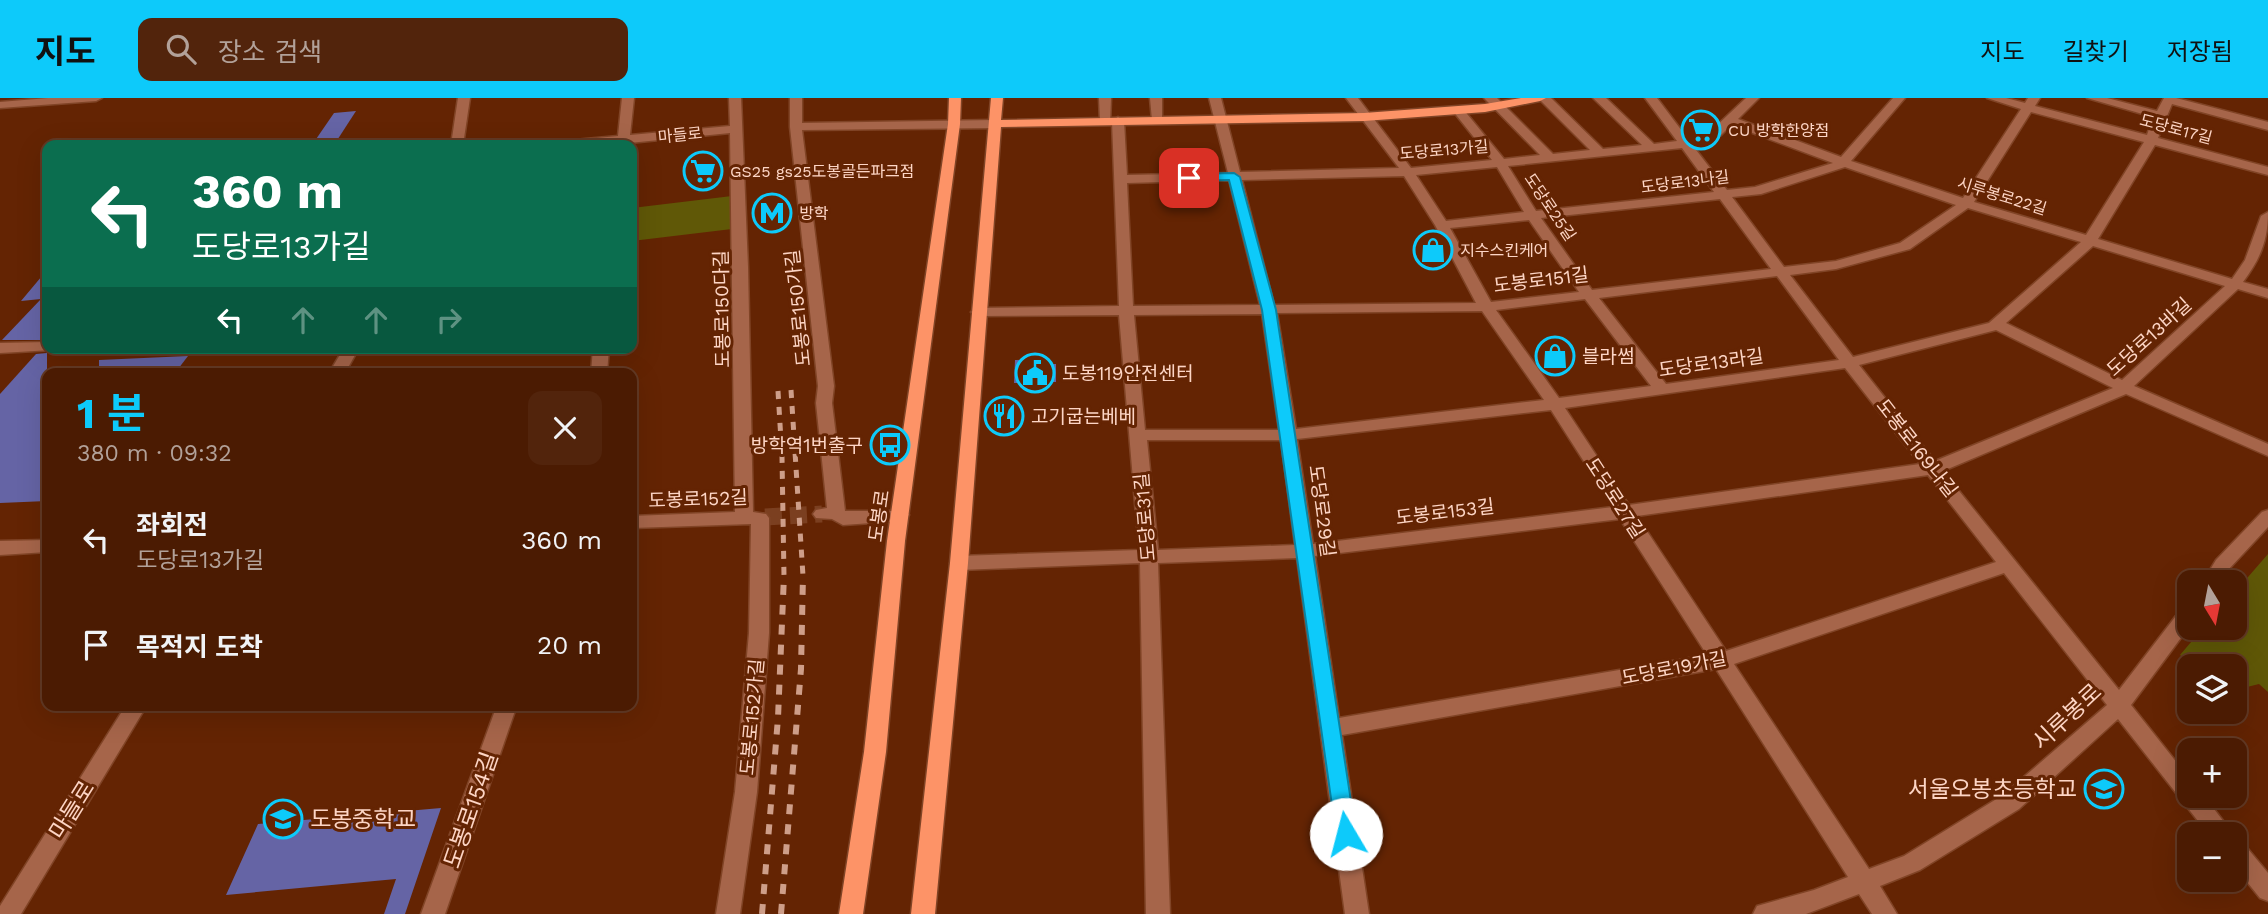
<!DOCTYPE html>
<html lang="ko">
<meta charset="utf-8">
<style>
:root{--surface:#4b1b02;--page:#52240c;--text:#f1f3f6;--muted:#b2a199;--line:#623924;--accent:#0dcafa}
body{margin:0;font-family:"Work Sans","Noto Sans KR",sans-serif;background:var(--page);color:var(--text);height:100vh;display:flex;flex-direction:column;font-size:26px;white-space:nowrap}
*{box-sizing:border-box;margin:0}
p{font-size:23px;color:var(--muted)}
.icon{flex:none;width:38px;height:38px;fill:none;stroke:currentColor;stroke-width:2;stroke-linecap:round;stroke-linejoin:round}
.map{position:relative;flex:1;overflow:hidden}
.drawer{position:absolute;left:42px;top:270px;width:595px;height:343px;display:flex;flex-direction:column;background:var(--surface);border-radius:14px;box-shadow:0 7px 28px #0002,0 0 0 2px var(--line)}
.drawer>*{flex:none}
.banner{position:absolute;left:42px;top:42px;width:595px;height:214px;border-radius:14px;box-shadow:0 7px 28px #0002,0 0 0 2px var(--line);background:#0b6e4f;color:#fff;overflow:hidden}
.needle{width:46px;rotate:170deg}
.tools{position:absolute;left:2177px;top:472px;display:grid;gap:14px}
.tools a{display:grid;place-items:center;width:70px;height:70px;border-radius:14px;background:var(--surface);box-shadow:0 7px 28px #0002,0 0 0 2px var(--line);font-size:35px}
.pin{position:absolute;display:grid;place-items:center;width:60px;height:60px;color:#fff;margin:-30px;border-radius:14px;box-shadow:0 4px 10px #0006}
.me{position:absolute;width:77px;margin:-38px;rotate:352deg;stroke-linejoin:round;filter:drop-shadow(0 0 5px #0008)}
.turn{display:flex;align-items:center;gap:24px;height:147px;padding:0 35px;font-size:32px}
.turn .icon{width:91px;height:91px;stroke-width:2.5}
.turn b{display:block;font-size:49px;line-height:60px}
.lanes{display:flex;align-items:center;height:66px;padding:0 35px;background:#0003;justify-content:center;gap:35px;direction:ltr}
.lanes .off{opacity:.35}
.round{display:grid;place-items:center;flex:none;width:74px;height:74px;border-radius:14px;background:var(--page)}
.summary{display:flex;align-items:center;justify-content:space-between;height:119px;padding:0 35px}
h1{font-size:42px;font-weight:700;line-height:52px;color:var(--accent)}
ul{padding:0;list-style:none}
li{display:flex;align-items:center;gap:21px;height:105px;padding:0 35px}
li div{flex:1}
li b{display:block;font-size:26px}
li em{font-style:normal}
header{display:flex;align-items:center;gap:42px;box-sizing:border-box;height:98px;padding:0 35px;background:var(--accent);color:#111}
header strong{font-size:33px}
nav{display:flex;gap:38px;margin-inline-start:auto;font-size:24px}
.search{width:490px;height:63px;background:var(--page);display:flex;align-items:center;gap:18px;box-sizing:border-box;padding:0 24px;border-radius:14px;color:var(--muted);font-size:26px}
.map>svg:first-child{display:block}
.green{fill:#605807}
.building{fill:#6564a5}
.lines{fill:none;stroke-linecap:round;stroke-linejoin:round}
.minor-tunnel{stroke:#7b3f20;stroke-width:17;stroke-dasharray:17 8;stroke-linecap:butt}
.minor-casing{stroke:#804426;stroke-width:3}
.major-casing{stroke:#804426;stroke-width:3}
.minor{fill:#a6654a;fill-rule:evenodd}
.major{fill:#fd9367;fill-rule:evenodd}
.rail-far1{stroke:#ce9e89;stroke-width:5;stroke-dasharray:8 8;stroke-linecap:butt}
.rail{stroke:#ce9e89;stroke-width:6;stroke-dasharray:10 10;stroke-linecap:butt}
.route{fill:#0dcafa;stroke:#0883a2;stroke-width:2}
.labels{text-anchor:middle;dominant-baseline:central;stroke-width:6;stroke-linejoin:round;paint-order:stroke}
.far-street-label{font-size:16px;fill:#fdd5c5;stroke:#642403}
.far-poi-label{font-size:16px;fill:#fdd5c5;stroke:#642403;text-anchor:start}
.street-label{font-size:19px;fill:#fdd5c5;stroke:#642403}
.poi-label{font-size:19px;fill:#fdd5c5;stroke:#642403;text-anchor:start}
.near-street-label{font-size:23px;fill:#fdd5c5;stroke:#642403}
.near-poi-label{font-size:23px;fill:#fdd5c5;stroke:#642403;text-anchor:end}
</style>
<header>
<strong>지도</strong>
<div class="search"><svg class="icon" aria-label="search" viewBox="0 0 24 24"><circle cx="10" cy="10" r="6"/><path d="M15 15l6 6"/></svg>장소 검색</div>
<nav><a>지도</a><a>길찾기</a><a>저장됨</a></nav>
</header>
<div class="map">
<svg width="2268" height="816" viewBox="0 0 2268 816">
<rect width="100%" height="100%" fill="#642403"/>
<g class="green">
<path d="M732,98v33l-100,12v-33z"/>
<path d="M2268,456v138l-9,-8 -24,6v-23h-41l-14,-12 23,-27h32v-36z"/>
</g>
<g class="building">
<path d="M356,13l-22,34h-22l22,-32z"/>
<path d="M47,172v70h-45l39,-41 -20,2z"/>
<path d="M47,255v148l-47,2v-109l36,-40z"/>
<path d="M188,258l-13,17h-76v-13z"/>
<path d="M1046,261v5h10v18l-42,1 1,-23z"/>
<path d="M441,710l-36,106h-21l12,-35 -170,16 32,-71z"/>
</g>
<g class="lines">
<path class="minor-tunnel" d="M765,419l57,-3"/>
<defs>
<g id="minor">
<path d="M48,0h54l-6,3 -96,7v-6z"/>
<path d="M458,0h12l-7,47h-12z"/>
<path d="M622,0h12l-4,37 100,-9 -1,-28h12l7,169 5,245 13,2 3,4v115l-12,159 -17,122h-24l19,-122 14,-159 2,-109 -119,4v-12l103,-4 -5,-379 -101,10v2h-71l6,-4 54,-5z"/>
<path d="M790,0h12v25l192,-3 6,4 -6,4 -192,2 32,256 -2,17 13,108h61l3,4 -9,6 -57,4 -11,-6 -16,-1 -3,-4 3,-4 11,-2 -11,-105 2,-17 -28,-259z"/>
<path d="M1099,0h12l-1,26 -10,-3z"/>
<path d="M1150,0h12v25l-10,-3z"/>
<path d="M1209,0h12l19,74 159,-4 -53,-70h12l53,70 81,-8 -39,-49 6,-4 4,2 41,50 36,-4 -56,-57h13l56,56 37,-4 -52,-52h13l52,51 39,-4 -49,-47h13l48,46 23,-3 -32,-43h12l31,41 25,-10 33,-31h13l-21,21 103,38 52,-59h12l-54,63 112,37 58,-89 -34,-11h19l19,5 3,-5h12l-5,8 112,29 6,-18 -66,-19h20l50,13 7,-13h12l92,24v8l-96,-26 -14,34 110,29v8l-113,-30 -57,94 134,40 13,-19 16,-44 7,-4c0,29 -8,47 -25,70l25,7v9l-30,-9 -104,97 134,58v12l-142,-62 -183,77 176,219 63,-82 7,-2v21l-58,78 58,73v18h15l30,39h-25l-91,-116 -99,90 -99,61 -40,16 17,28h-25l-13,-20 -53,20h-53l4,-8 57,-16 34,-13 -132,-208 -374,66 27,179h-24l-48,-356 -139,5 12,351h-24l-6,-351 -181,7 -6,-2 -3,-5 3,-5 6,-2 180,-6 -20,-235 -141,1 -7,-4 7,-4 141,-2 -7,-185 6,-4 6,4 3,54 101,-2zM2031,14l113,30 -58,93 -112,-33zM1731,27l102,38 -78,24 -28,3 -34,-44 28,-11zM1682,50l32,44 -178,19 -28,-45zM1497,69l27,45 -78,9 -30,-46zM1845,69l111,38 -56,38 -64,18 -52,6 -52,-70 29,-3zM1404,78l31,49 41,78 -202,2 -32,-125zM1229,82l31,125 -127,1 -6,-123zM1720,101l51,70 -179,21 -51,-72zM1968,110l113,34 -92,81 -136,34 -63,-82 46,-6 74,-20zM1529,122l50,72 -88,10 -41,-74zM2093,148l132,40 -103,94 -116,-57zM1777,178l62,84 -173,24 -67,-86zM1585,201l66,87 -92,12 -63,-88zM1482,213l62,89 -248,29 -19,-116zM1262,216l17,116h-134l-11,-115zM1996,232l117,58 -178,73 -76,-96zM1845,270l75,96 -291,41 -64,-97zM1551,312l62,97 -300,37 -16,-105zM1147,342h134l14,105 -137,5zM1928,377l68,87 -270,89 -89,-135zM1620,421l87,136 -368,63 -24,-162zM2004,475l103,132 -104,90 -99,61 -35,13 -135,-205z"/>
<path d="M47,244v6h7l-2,2 -52,3v-10z"/>
<path d="M344,250h15l-14,25h-16z"/>
<path d="M593,250h16l-2,25h-16z"/>
<path d="M2268,412v17l-40,43 -7,13h-19l14,-23 46,-48z"/>
<path d="M47,442v12l-47,3v-14z"/>
<path d="M126,607h21l-126,209h-21v-8z"/>
<path d="M497,607h20l-72,209h-24z"/>
<path d="M2235,742l8,3 25,30v28l-8,-3 -25,-31z"/>
</g>
<g id="major">
<path d="M949,0h12l-1,26 -55,417 -19,211 -23,162h-24l25,-162 23,-211 61,-417z"/>
<path d="M991,0h12l-2,22 363,-7 121,-9 36,-6h25l-6,3 -55,11 -121,9 -363,6 -33,436 -33,351h-24l39,-351z"/>
</g>
</defs>
<use href="#minor" class="minor-casing"/>
<use href="#major" class="major-casing"/>
<use href="#minor" class="minor"/>
<use href="#major" class="major"/>
<g class="rail-far1">
<path d="M791,292l12,186"/>
<path d="M778,293l4,66 2,119"/>
</g>
<g class="rail">
<path d="M762,816l16,-196 6,-143"/>
<path d="M781,816l20,-245 2,-94"/>
</g>
</g>
<path class="route" d="M1234,75l6,4 36,133 80,524 -3,6 -7,3 -7,-3 -3,-6 -74,-524 -33,-130 -40,1 -6,-3 6,-4z"/>
<defs>
<symbol id="supermarket-ring" viewBox="-11 -11 22 22"><circle r="9.5" fill="#642403" stroke="#0dcafa" stroke-width="1.5"/><path d="M-6-5.5h2.5l.6 2H6L4.5 2H-2.5L-4.4-4H-6ZM-1.5 3.2a1.3 1.3 0 1 0 .1 0ZM3 3.2a1.3 1.3 0 1 0 .1 0Z" fill="#0dcafa"/></symbol>
<symbol id="metro-ring" viewBox="-11 -11 22 22"><circle r="9.5" fill="#642403" stroke="#0dcafa" stroke-width="1.5"/><path d="M-5.5 5V-5H-3L0 0L3-5H5.5V5H3V-.5L0 4L-3-.5V5Z" fill="#0dcafa"/></symbol>
<symbol id="shop-ring" viewBox="-11 -11 22 22"><circle r="9.5" fill="#642403" stroke="#0dcafa" stroke-width="1.5"/><path d="M-5-2.5h2.3a2.7 3.5 0 0 1 5.4 0H5L5.5 6h-11ZM-1.5-2.5h3a1.5 2.3 0 0 0-3 0Z" fill="#0dcafa"/></symbol>
<symbol id="civic-ring" viewBox="-11 -11 22 22"><circle r="9.5" fill="#642403" stroke="#0dcafa" stroke-width="1.5"/><path d="M-.6-6.5H3V-4.5H.6V-3L4-1V1h2V6H-6V1h2V-1L-.6-3ZM-1.2 2.5V6h2.4V2.5Z" fill="#0dcafa"/></symbol>
<symbol id="restaurant-ring" viewBox="-11 -11 22 22"><circle r="9.5" fill="#642403" stroke="#0dcafa" stroke-width="1.5"/><path d="M-5-6h1v4h1v-4h1v4h1v-4h1v5L-1.5 .5V6h-2V.5L-5-1ZM5-6V6H3V1.5H1.5Q1.5-4 5-6Z" fill="#0dcafa"/></symbol>
<symbol id="bus-ring" viewBox="-11 -11 22 22"><circle r="9.5" fill="#642403" stroke="#0dcafa" stroke-width="1.5"/><path d="M-5-6H5V4H4V6H2V4H-2V6H-4V4H-5ZM-3.5-4V0h7V-4ZM-3.5 1.2v1.5H-2V1.2ZM2 1.2v1.5H3.5V1.2Z" fill="#0dcafa"/></symbol>
<symbol id="school-ring" viewBox="-11 -11 22 22"><circle r="9.5" fill="#642403" stroke="#0dcafa" stroke-width="1.5"/><path d="M0-5L7-2L0 1L-7-2ZM-4 1L0 2.5L4 1V4Q0 6-4 4Z" fill="#0dcafa"/></symbol>
</defs>
<g fill-rule="evenodd">
<use href="#supermarket-ring" x="1679" y="10" width="44" height="44"/>
<use href="#supermarket-ring" x="681" y="51" width="44" height="44"/>
<use href="#metro-ring" x="750" y="93" width="44" height="44"/>
<use href="#shop-ring" x="1411" y="130" width="44" height="44"/>
<use href="#shop-ring" x="1533" y="236" width="44" height="44"/>
<use href="#civic-ring" x="1013" y="253" width="44" height="44"/>
<use href="#restaurant-ring" x="982" y="296" width="44" height="44"/>
<use href="#bus-ring" x="868" y="325" width="44" height="44"/>
<use href="#school-ring" x="2082" y="669" width="44" height="44"/>
<use href="#school-ring" x="261" y="699" width="44" height="44"/>
</g>
<g class="labels">
<g class="far-street-label">
<text transform="translate(2176 31) rotate(15)">도당로17길</text>
<text transform="translate(680 37) rotate(-6)">마들로</text>
<text transform="translate(1444 52) rotate(-5)">도당로13가길</text>
<text transform="translate(1685 84) rotate(-7)">도당로13나길</text>
<text transform="translate(2002 98) rotate(17)">시루봉로22길</text>
<text transform="translate(1550 109) rotate(56)">도당로25길</text>
</g>
<g class="far-poi-label">
<text x="1728" y="32">CU 방학한양점</text>
<text x="730" y="73">GS25 gs25도봉골든파크점</text>
<text x="799" y="115">방학</text>
<text x="1460" y="152">지수스킨케어</text>
</g>
<g class="street-label">
<text transform="translate(1541 182) rotate(-7)">도봉로151길</text>
<text transform="translate(798 210) rotate(-96)">도봉로150가길</text>
<text transform="translate(722 211) rotate(-91)">도봉로150다길</text>
<text transform="translate(2149 239) rotate(-42)">도당로13바길</text>
<text transform="translate(1711 265) rotate(-8)">도당로13라길</text>
<text transform="translate(1917 350) rotate(52)">도봉로169나길</text>
<text transform="translate(1615 400) rotate(57)">도당로27길</text>
<text transform="translate(698 401) rotate(-2)">도봉로152길</text>
<text transform="translate(1322 413) rotate(82)">도당로29길</text>
<text transform="translate(1445 414) rotate(-7)">도봉로153길</text>
<text transform="translate(879 418) rotate(-82)">도봉로</text>
<text transform="translate(1145 419) rotate(-95)">도당로31길</text>
<text transform="translate(1674 570) rotate(-11)">도당로19가길</text>
<text transform="translate(752 619) rotate(-85)">도봉로152가길</text>
</g>
<g class="poi-label">
<text x="1582" y="258">블라썸</text>
<text x="1062" y="275">도봉119안전센터</text>
<text x="1031" y="318">고기굽는베베</text>
<text x="863" y="347" text-anchor="end">방학역1번출구</text>
</g>
<g class="near-street-label">
<text transform="translate(2067 619) rotate(-43)">시루봉로</text>
<text transform="translate(72 712) rotate(-58)">마들로</text>
<text transform="translate(471 712) rotate(-71)">도봉로154길</text>
</g>
<g class="near-poi-label">
<text x="2077" y="691">서울오봉초등학교</text>
<text x="310" y="721" text-anchor="start">도봉중학교</text>
</g>
</g>
</svg>
<div class="tools">
<a><svg class="needle" viewBox="-14 -14 28 28"><path d="M0-13l5 13h-10z" fill="#e53935"/><path d="M0 13l5-13h-10z" fill="#b2a199"/></svg></a>
<a><svg class="icon" aria-label="layers" viewBox="0 0 24 24"><path d="M12 4l9 5-9 5-9-5zM3 14l9 5 9-5"/></svg></a>
<a>+</a>
<a>−</a>
</div>
<div class="pin" style="left:1189px;top:80px;background:#d93025"><svg class="icon" aria-label="arrive" viewBox="0 0 24 24"><path d="M6 21V4h12l-3 4 3 4H6"/></svg></div>
<svg class="me" style="left:1346px;top:736px" viewBox="-20 -20 40 40"><circle r="19" fill="#fff"/><path d="M0-13L10 11 0 6-10 11z" fill="#0dcafa"/></svg>
<div class="banner">
<div class="turn"><svg class="icon" aria-label="left" viewBox="0 0 24 24"><path d="M17 20v-9H6M10 6l-5 5 5 5"/></svg><div><b>360 m</b>도당로13가길</div></div>
<div class="lanes"><svg class="icon" aria-label="left" viewBox="0 0 24 24"><path d="M17 20v-9H6M10 6l-5 5 5 5"/></svg><svg class="icon off" aria-label="ahead" viewBox="0 0 24 24"><path d="M12 20V5M6 11l6-6 6 6"/></svg><svg class="icon off" aria-label="ahead" viewBox="0 0 24 24"><path d="M12 20V5M6 11l6-6 6 6"/></svg><svg class="icon off" aria-label="right" viewBox="0 0 24 24"><path d="M7 20v-9h11M14 6l5 5-5 5"/></svg></div>
</div>
<section class="drawer">
<div class="summary"><div><h1>1 분</h1><p>380 m · 09:32</p></div><a class="round"><svg class="icon" aria-label="close" viewBox="0 0 24 24"><path d="M6 6l12 12M18 6L6 18"/></svg></a></div>
<ul>
<li><svg class="icon" aria-label="left" viewBox="0 0 24 24"><path d="M17 20v-9H6M10 6l-5 5 5 5"/></svg><div><b>좌회전</b><p>도당로13가길</p></div><em>360 m</em></li>
<li><svg class="icon" aria-label="arrive" viewBox="0 0 24 24"><path d="M6 21V4h12l-3 4 3 4H6"/></svg><div><b>목적지 도착</b></div><em>20 m</em></li>
</ul>
</section>
</div>
